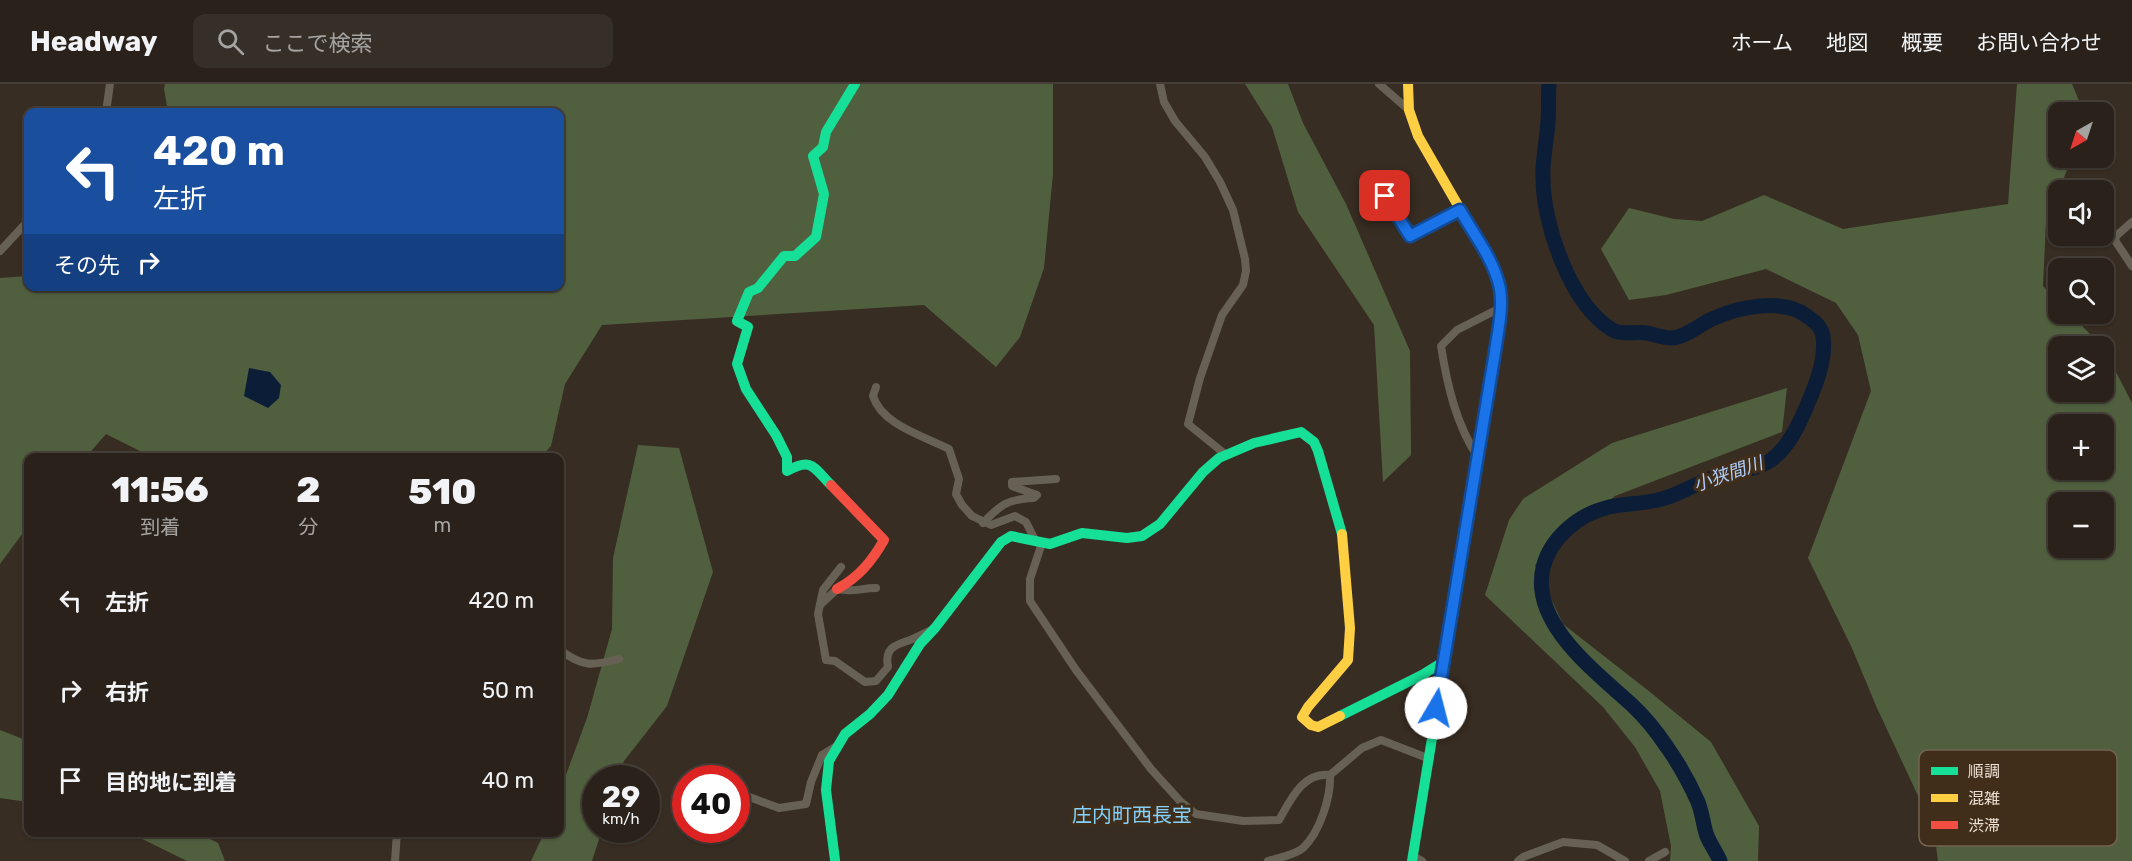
<!DOCTYPE html>
<html lang="ja">
<meta charset="utf-8">
<style>
:root{--surface:#2a221a;--page:#362f27;--text:#f1f3f6;--muted:#a5a4a2;--line:#463f39}
body{margin:0;font-family:Rubik,"Noto Sans JP",sans-serif;background:var(--page);color:var(--text);height:100vh;display:flex;flex-direction:column;font-size:22px;white-space:nowrap}
*{box-sizing:border-box;margin:0}
p{font-size:20px;color:var(--muted)}
.icon{flex:none;width:33px;height:33px;fill:none;stroke:currentColor;stroke-width:2;stroke-linecap:round;stroke-linejoin:round}
.map{position:relative;flex:1;overflow:hidden}
.drawer{position:absolute;left:24px;top:369px;width:540px;height:384px;display:flex;flex-direction:column;background:var(--surface);border-radius:12px;box-shadow:0 2px 4px #0004,0 0 0 2px var(--line)}
.drawer>*{flex:none}
.banner{position:absolute;left:24px;top:24px;width:540px;height:183px;border-radius:12px;box-shadow:0 2px 4px #0004,0 0 0 2px var(--line);background:#1a4fa0;color:#fff;overflow:hidden}
.needle{width:39px;rotate:219deg}
.controls{position:absolute;left:2048px;top:18px;display:grid;gap:12px}
.controls a{display:grid;place-items:center;width:66px;height:66px;border-radius:12px;background:var(--surface);box-shadow:0 2px 4px #0004,0 0 0 2px var(--line);font-size:30px}
.speed{position:absolute;left:582px;top:681px;display:flex;gap:12px;font-size:30px;font-weight:700;text-align:center}
.speed>*{display:grid;place-content:center;width:78px;height:78px;border-radius:50%;background:var(--surface);box-shadow:0 2px 4px #0004,0 0 0 2px var(--line);line-height:1}
.speed small{font-size:15px;font-weight:400}
.speed .limit{border:9px solid #d22;background:#fff;color:#111}
.pin{position:absolute;display:grid;place-items:center;width:51px;height:51px;color:#fff;margin:-26px;border-radius:12px;box-shadow:0 3px 9px #0006}
.me{position:absolute;width:66px;margin:-33px;rotate:8deg;stroke-linejoin:round;filter:drop-shadow(0 0 4px #0008)}
.turn{display:flex;align-items:center;gap:21px;height:126px;padding:0 30px;font-size:27px}
.turn .icon{width:78px;height:78px;stroke-width:2.5}
.turn b{display:block;font-size:42px;line-height:51px}
.then{display:flex;align-items:center;height:57px;padding:0 30px;background:#0003;gap:12px;font-size:22px}
.eta{display:flex;justify-content:space-evenly;align-items:center;height:102px;text-align:center}
.eta b{font-size:36px;font-weight:800;line-height:42px}
ul{padding:0;list-style:none}
li{display:flex;align-items:center;gap:18px;height:90px;padding:0 30px}
li div{flex:1}
li b{display:block;font-size:22px}
li em{font-style:normal}
header{display:flex;align-items:center;gap:36px;box-sizing:border-box;height:84px;padding:0 30px;background:var(--surface);border-bottom:2px solid var(--line)}
header strong{font-size:28px}
nav{display:flex;gap:33px;margin-inline-start:auto;font-size:21px}
.search{width:420px;height:54px;background:var(--page);display:flex;align-items:center;gap:15px;box-sizing:border-box;padding:0 21px;border-radius:12px;color:var(--muted);font-size:22px}
.map>svg:first-child{display:block}
.forest{fill:#50603f;fill-rule:evenodd}
.water{fill:#0c1e37}
.lines{fill:none;stroke-linecap:round;stroke-linejoin:round}
.river{stroke:#0c1e37;stroke-width:15}
.street{stroke:#676155;stroke-width:8}
.fast{stroke:#16e098;stroke-width:10}
.slow{stroke:#ffcf43;stroke-width:10}
.jam{stroke:#f24e42;stroke-width:10}
.route-casing{stroke:#114b97;stroke-width:15}
.route{stroke:#1a73e8;stroke-width:10}
.labels{text-anchor:middle;dominant-baseline:central;stroke-width:6;stroke-linejoin:round;paint-order:stroke}
.water-label{font-size:18px;font-style:italic;fill:#aecffd;stroke:#402d1a}
.quarter-label{font-size:20px;fill:#82d1fe;stroke:#402d1a}
.key{fill:#402d1a;stroke:#746352;stroke-width:1.5}
.key-label{font-size:16px;fill:#ede0d4}
</style>
<header>
<strong>Headway</strong>
<div class="search"><svg class="icon" aria-label="search" viewBox="0 0 24 24"><circle cx="10" cy="10" r="6"/><path d="M15 15l6 6"/></svg>ここで検索</div>
<nav><a>ホーム</a><a>地図</a><a>概要</a><a>お問い合わせ</a></nav>
</header>
<div class="map">
<svg width="2132" height="777" viewBox="0 0 2132 777">
<rect width="100%" height="100%" fill="#382d22"/>
<g class="forest">
<path d="M165,0h888v90l-9,94 -24,69 -24,30 -72,-62 -322,20 -37,59 -14,62 -10,11h-389l-46,-23 -20,23 -58,1v68l-28,38v-286l28,-2v10h532v-174h-392l-4,-23z"/>
<path d="M1245,0h43l15,39 43,81 64,147 1,104 -28,27 -9,-157 -76,-113 -26,-85z"/>
<path d="M2017,0h55l11,26 -1,2h-24v46h14l-26,63 -3,65 15,16v12h12l32,32h-44v46h45v-45l29,56v458h-194l-4,-31 -57,-122 -26,-62 -43,-88 63,-167 -13,-56 -22,-32 -70,-34 -100,26 -37,5 -28,-51 28,-41 45,11 28,2 62,-26 79,34 165,-25zM2058,340h45v46h-45zM2058,418h45v46h-45z"/>
<path d="M1787,304l-5,44 -167,64 -80,69 28,59 87,68 61,50 48,84 -1,35h-88l1,-15 -11,-55 -25,-44 -32,-40 -118,-112 24,-75 14,-21 89,-56z"/>
<path d="M638,361l41,3 34,124 -46,134 -43,55 -6,17h-22v52h6l-10,31h-61l13,-28 16,-1v-41l27,-73 25,-89 1,-71z"/>
<path d="M0,646l28,11v61l-28,-4z"/>
<path d="M130,749h68l20,10 7,18h-38z"/>
</g>
<path class="water" d="M249,284l21,4 11,13 -2,13 -11,10 -24,-12z"/>
<g class="lines">
<path class="river" d="M1549,0c-1,13 0,25 -1,38 -1,18 -6,38 -5,56 0,46 27,125 68,151 11,7 24,2 36,4 9,2 17,5 25,5 14,-1 27,-13 40,-19 26,-12 72,-22 96,-2 7,5 13,9 15,19 3,23 -6,46 -15,67 -8,20 -19,44 -37,57 -14,10 -32,10 -48,14 -20,5 -38,18 -58,24 -18,6 -38,5 -56,9 -30,7 -59,31 -66,61 -13,55 53,104 88,136 14,13 26,28 36,43 12,17 23,37 31,55 4,10 5,21 8,31 3,10 10,18 14,28"/>
<g class="street">
<path d="M1160,0l4,18 11,19 30,36 15,25 13,28 12,49 1,12 -3,14 -21,30 -22,63 -12,46 37,30"/>
<path d="M1379,0l30,26"/>
<path d="M106,28l4,-28"/>
<path d="M1385,112l25,39 50,-25"/>
<path d="M2132,138l-17,15 1,5 16,24"/>
<path d="M0,167l28,-30"/>
<path d="M876,303l-3,9c9,29 51,40 76,53l10,30 -3,15 6,11 10,11 19,9 24,-9 11,6 10,20"/>
<path d="M1478,373c-22,-32 -31,-73 -37,-111l16,-16 43,-22"/>
<path d="M983,439c18,-19 25,-24 51,-25l3,-3 -25,-9v-4l44,-3"/>
<path d="M1042,459l-12,36v22l46,69 75,99 29,32 16,13 47,7 36,-1c12,-21 24,-48 51,-45l32,-27 19,-8 49,19"/>
<path d="M841,483l-18,23 -5,24 8,46 9,1 30,21 11,-1 12,-14c-4,-19 7,-22 22,-27 6,-2 13,-6 19,-9"/>
<path d="M820,521l17,-16c15,4 24,-1 39,-1"/>
<path d="M560,566c23,17 32,16 59,9"/>
<path d="M736,708l43,16 27,-4 5,-22 11,-27 15,-9"/>
<path d="M675,718l11,1"/>
<path d="M1413,772l9,5"/>
<path d="M395,777l2,-29"/>
<path d="M1268,777c10,-3 27,-6 35,-13 17,-16 28,-51 27,-73"/>
<path d="M1518,777l5,-4 40,-15 34,3 28,16"/>
<path d="M1649,777l16,-9"/>
</g>
<g class="fast">
<path d="M831,401c-18,-18 -19,-28 -44,-14v-14l-11,-22 -30,-46 -9,-25 11,-37 -11,-6 12,-29 9,-4 26,-32h11l21,-19 8,-43 -11,-38 10,-9 3,-15 29,-48"/>
<path d="M1340,632l82,-41 21,-13"/>
<path d="M835,776l-9,-70 3,-29 16,-27 25,-20 18,-19 32,-51 15,-16 66,-86 10,-6 39,8 32,-11 45,5 15,-2 18,-12 43,-52 16,-14 35,-15 47,-11 13,10 4,9 24,83"/>
<path d="M1412,777l68,-417"/>
</g>
<g class="slow">
<path d="M1408,0l1,26 9,26 72,125 9,22 1,25 -5,44 -15,92"/>
<path d="M1340,632l-22,11 -7,-2 -9,-8 6,-10 40,-47 2,-32 -8,-94"/>
</g>
<path class="jam" d="M831,401l53,55c-12,21 -25,37 -47,49"/>
</g>
<g class="lines">
<defs>
<path id="route" d="M1385,112l25,40 50,-26c13,23 31,46 38,71 7,21 0,49 -3,71l-59,356"/>
</defs>
<use href="#route" class="route-casing"/>
<use href="#route" class="route"/>
</g>
<g class="labels">
<g class="water-label">
<text transform="translate(1728 390) rotate(-19)">小狭間川</text>
</g>
<g class="quarter-label">
<text x="1132" y="731">庄内町西長宝</text>
</g>
</g>
<rect x="1919" y="666" width="198" height="96" rx="9" class="key"/>
<rect x="1931" y="683" width="27" height="8" fill="#16e098"/>
<rect x="1931" y="710" width="27" height="8" fill="#ffcf43"/>
<rect x="1931" y="737" width="27" height="8" fill="#f24e42"/>
<g class="key-label">
<text x="1968" y="693">順調</text>
<text x="1968" y="720">混雑</text>
<text x="1968" y="747">渋滞</text>
</g>
</svg>
<div class="controls">
<a><svg class="needle" viewBox="-14 -14 28 28"><path d="M0-13l5 13h-10z" fill="#e53935"/><path d="M0 13l5-13h-10z" fill="#a5a4a2"/></svg></a>
<a><svg class="icon" aria-label="sound" viewBox="0 0 24 24"><path d="M4 9h4l5-4v14l-5-4H4zM17 9q2 3 0 6"/></svg></a>
<a><svg class="icon" aria-label="search" viewBox="0 0 24 24"><circle cx="10" cy="10" r="6"/><path d="M15 15l6 6"/></svg></a>
<a><svg class="icon" aria-label="layers" viewBox="0 0 24 24"><path d="M12 4l9 5-9 5-9-5zM3 14l9 5 9-5"/></svg></a>
<a>+</a>
<a>−</a>
</div>
<div class="speed"><div>29<small>km/h</small></div><div class="limit">40</div></div>
<div class="pin" style="left:1385px;top:112px;background:#d93025"><svg class="icon" aria-label="arrive" viewBox="0 0 24 24"><path d="M6 21V4h12l-3 4 3 4H6"/></svg></div>
<svg class="me" style="left:1436px;top:624px" viewBox="-20 -20 40 40"><circle r="19" fill="#fff"/><path d="M0-13L10 11 0 6-10 11z" fill="#1a73e8"/></svg>
<div class="banner">
<div class="turn"><svg class="icon" aria-label="left" viewBox="0 0 24 24"><path d="M17 20v-9H6M10 6l-5 5 5 5"/></svg><div><b>420 m</b>左折</div></div>
<div class="then">その先<svg class="icon" aria-label="right" viewBox="0 0 24 24"><path d="M7 20v-9h11M14 6l5 5-5 5"/></svg></div>
</div>
<section class="drawer">
<div class="eta">
<div><b>11:56</b><p>到着</p></div>
<div><b>2</b><p>分</p></div>
<div><b>510</b><p>m</p></div>
</div>
<ul>
<li><svg class="icon" aria-label="left" viewBox="0 0 24 24"><path d="M17 20v-9H6M10 6l-5 5 5 5"/></svg><div><b>左折</b></div><em>420 m</em></li>
<li><svg class="icon" aria-label="right" viewBox="0 0 24 24"><path d="M7 20v-9h11M14 6l5 5-5 5"/></svg><div><b>右折</b></div><em>50 m</em></li>
<li><svg class="icon" aria-label="arrive" viewBox="0 0 24 24"><path d="M6 21V4h12l-3 4 3 4H6"/></svg><div><b>目的地に到着</b></div><em>40 m</em></li>
</ul>
</section>
</div>
